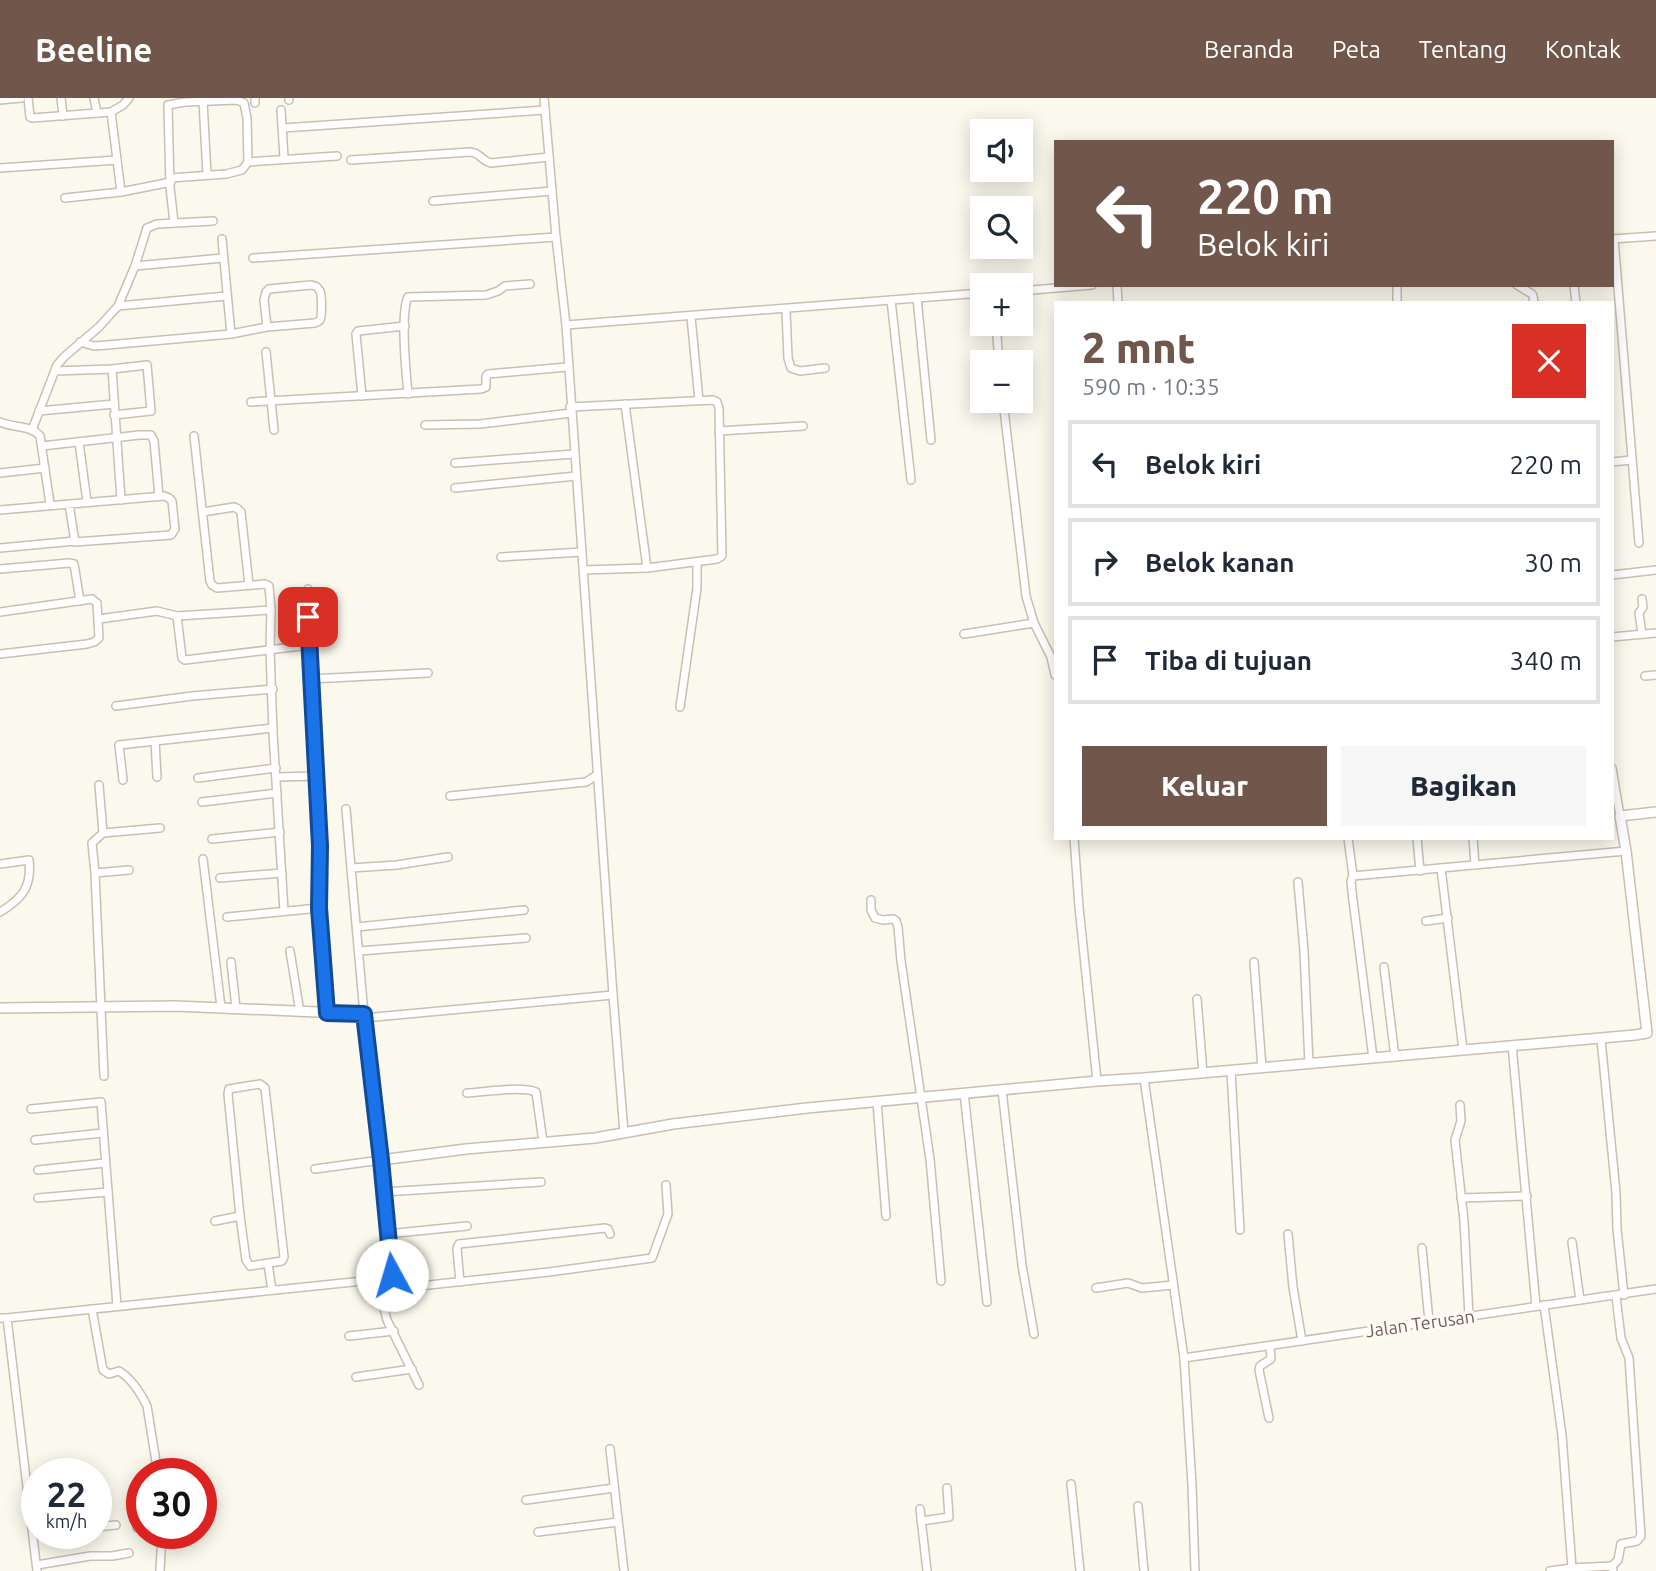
<!DOCTYPE html>
<html lang="id">
<meta charset="utf-8">
<style>
:root{--surface:#fff;--page:#f6f6f7;--text:#1f2937;--muted:#747a83;--line:#e0e1e3;--accent:#71564b}
body{margin:0;font-family:Ubuntu,sans-serif;background:var(--page);color:var(--text);height:100vh;display:flex;flex-direction:column;font-size:26px;white-space:nowrap}
*{box-sizing:border-box;margin:0}
p{font-size:23px;color:var(--muted)}
.icon{flex:none;width:38px;height:38px;fill:none;stroke:currentColor;stroke-width:2;stroke-linecap:round;stroke-linejoin:round}
.map{position:relative;flex:1;overflow:hidden}
.sheet{position:absolute;left:1054px;top:203px;width:560px;height:539px;display:flex;flex-direction:column;background:var(--surface);border-radius:0px;box-shadow:0 4px 18px #0003}
.sheet>*{flex:none}
.hud{position:absolute;left:1054px;top:42px;width:560px;height:147px;border-radius:0px;box-shadow:0 4px 18px #0003;background:#71564b;color:#fff;overflow:hidden}
.buttons{position:absolute;left:970px;top:21px;display:grid;gap:14px}
.buttons a{display:grid;place-items:center;width:63px;height:63px;border-radius:0px;background:var(--surface);box-shadow:0 4px 18px #0003;font-size:35px}
.speed{position:absolute;left:21px;top:1360px;display:flex;gap:14px;font-size:35px;font-weight:700;text-align:center}
.speed>*{display:grid;place-content:center;width:91px;height:91px;border-radius:50%;background:var(--surface);box-shadow:0 4px 18px #0003;line-height:1}
.speed small{font-size:18px;font-weight:400}
.speed .limit{border:10px solid #d22;background:#fff;color:#111}
.pin{position:absolute;display:grid;place-items:center;width:60px;height:60px;color:#fff;margin:-30px;border-radius:14px;box-shadow:0 4px 10px #0006}
.me{position:absolute;width:77px;margin:-38px;rotate:354deg;stroke-linejoin:round;filter:drop-shadow(0 0 5px #0008)}
.turn{display:flex;align-items:center;gap:24px;height:147px;padding:0 28px;font-size:32px}
.turn .icon{width:91px;height:91px;stroke-width:2.5}
.turn b{display:block;font-size:49px;line-height:60px}
.round{display:grid;place-items:center;flex:none;width:74px;height:74px;border-radius:0px;background:var(--page)}
.headline{display:flex;align-items:center;justify-content:space-between;height:119px;padding:0 28px}
h1{font-size:42px;font-weight:800;line-height:52px;color:var(--accent)}
.action{display:flex;gap:14px;margin-top:auto;padding:14px 28px}
.action a{flex:1;height:80px;border-radius:0px;background:var(--accent);color:#fff;font-size:28px;font-weight:800;line-height:80px;text-align:center}
.action a+a{background:var(--page);color:var(--text)}
ul{padding:0;list-style:none}
li{display:flex;align-items:center;gap:21px;height:88px;margin:0 14px 10px;padding:0 14px;border:4px solid var(--line);border-radius:0px}
li div{flex:1}
li b{display:block;font-size:26px}
li em{font-style:normal}
header{display:flex;align-items:center;gap:42px;box-sizing:border-box;height:98px;padding:0 35px;background:var(--accent);color:#fff}
header strong{font-size:33px}
nav{display:flex;gap:38px;margin-inline-start:auto;font-size:24px}
.map>svg:first-child{display:block}
.lines{fill:none;stroke-linecap:round;stroke-linejoin:round}
.minor-casing{stroke:#cabfb1;stroke-width:10}
.tertiary-casing{stroke:#cabfb1;stroke-width:12}
.minor{stroke:#fff;stroke-width:7}
.tertiary{stroke:#fff;stroke-width:9}
.route-casing{stroke:#114b97;stroke-width:18}
.route{stroke:#1a73e8;stroke-width:12}
.labels{text-anchor:middle;dominant-baseline:central;stroke-width:7;stroke-linejoin:round;paint-order:stroke}
.street-label{font-size:18px;fill:#746352;stroke:#fdfbf4}
</style>
<header>
<strong>Beeline</strong>
<nav><a>Beranda</a><a>Peta</a><a>Tentang</a><a>Kontak</a></nav>
</header>
<div class="map">
<svg width="1656" height="1473" viewBox="0 0 1656 1473">
<rect width="100%" height="100%" fill="#fbf8ed"/>
<g class="lines">
<defs>
<g id="minor">
<path d="M28,0l2,19 2,1 79,-6 12,-7 6,-7"/>
<path d="M61,0l2,18"/>
<path d="M94,0l3,15"/>
<path d="M255,0v5"/>
<path d="M289,0v2"/>
<path d="M544,0l12,139 10,88"/>
<path d="M0,2l21,-2"/>
<path d="M203,3l4,74"/>
<path d="M281,12l3,48"/>
<path d="M111,14l10,80 50,-10"/>
<path d="M283,30l262,-18"/>
<path d="M351,62l119,-8c9,0 12,9 21,11l58,-6"/>
<path d="M248,64l89,-6"/>
<path d="M0,70l117,-8"/>
<path d="M171,80l55,-4 16,-4 6,-8 -1,-44 -3,-15 -7,-3 -52,2 -17,3 2,82 4,36"/>
<path d="M65,100l56,-6"/>
<path d="M433,103l119,-10"/>
<path d="M222,141l9,95"/>
<path d="M1612,141l44,-3"/>
<path d="M1614,141l25,304"/>
<path d="M253,160l303,-21"/>
<path d="M135,168l88,-8"/>
<path d="M1117,187l1,18"/>
<path d="M1397,187v18"/>
<path d="M1517,187l15,9 1,2 1,7"/>
<path d="M1574,187l2,18"/>
<path d="M1020,193l72,-6"/>
<path d="M917,200l14,142"/>
<path d="M891,202l20,180"/>
<path d="M118,208l109,-10"/>
<path d="M786,212l2,48 3,10 9,3 25,-3"/>
<path d="M691,219l8,83"/>
<path d="M996,226l3,38"/>
<path d="M80,244l14,4 13,-1 124,-11 36,-7 48,-4c1,-1 4,-1 5,-3 2,-3 2,-25 0,-29 -3,-5 -4,-5 -9,-6l-42,4 -3,3 -2,8 3,27"/>
<path d="M266,254l8,78"/>
<path d="M112,271l9,131"/>
<path d="M55,273l57,-2 35,-4 4,46 -37,4"/>
<path d="M408,296c-2,-22 -8,-80 0,-97l78,-2 12,-4 7,-5 25,-2"/>
<path d="M362,298l-6,-62 2,-3 47,-5"/>
<path d="M1003,303l23,195 8,27 17,34 4,18"/>
<path d="M251,304l230,-13 5,-2v-11l2,-2 79,-7"/>
<path d="M625,306l22,164"/>
<path d="M570,309l143,-7 4,2 2,6 3,148 -5,3 -70,9 -63,2"/>
<path d="M39,313l75,-7"/>
<path d="M0,324c13,6 31,3 40,14l10,68"/>
<path d="M425,327l55,-1 91,-11"/>
<path d="M32,332l25,-65 8,-9 34,-29 19,-21 17,-40 12,-38 10,-4 56,-3"/>
<path d="M719,333l84,-5"/>
<path d="M194,338l16,145 2,4 5,3 48,-4 4,2 2,24 -1,40 3,83 11,178"/>
<path d="M79,344l8,60"/>
<path d="M42,348l97,-11h12l3,6 5,55"/>
<path d="M1612,364l19,-2"/>
<path d="M455,365l119,-9"/>
<path d="M0,375l45,-5"/>
<path d="M455,390l121,-12"/>
<path d="M0,412l164,-14 5,2 3,3 3,28 -4,6 -96,7 -6,-38"/>
<path d="M203,414l31,-5 4,2 3,3 8,73"/>
<path d="M0,450l75,-7"/>
<path d="M501,459l81,-5"/>
<path d="M0,471l69,-6 5,1 6,37"/>
<path d="M1612,477l44,-5"/>
<path d="M308,491l1,66 12,215 -2,38 8,105"/>
<path d="M0,514l92,-13 5,4 2,35 -5,4 -7,2 -87,10"/>
<path d="M177,518l5,42 3,2 124,-15"/>
<path d="M99,521l58,-8 20,5 94,-6"/>
<path d="M964,536l70,-11"/>
<path d="M1642,536l-3,-21 4,-6 -1,-8"/>
<path d="M1612,539l44,-4"/>
<path d="M1645,578l11,-1"/>
<path d="M311,581l117,-6"/>
<path d="M116,608l76,-10 81,-7"/>
<path d="M680,609l17,-119v-26"/>
<path d="M155,643l2,36"/>
<path d="M1612,670l8,48"/>
<path d="M276,679l41,-1"/>
<path d="M198,680l78,-10"/>
<path d="M123,682l-4,-35 154,-17"/>
<path d="M99,687l4,48 -11,10 3,30 9,203"/>
<path d="M450,698l136,-14 11,-7"/>
<path d="M202,704l75,-9"/>
<path d="M346,711l5,59"/>
<path d="M103,735l57,-5"/>
<path d="M1074,740l5,69 18,174"/>
<path d="M1348,740l5,38"/>
<path d="M1417,740l3,33"/>
<path d="M1473,740l2,27"/>
<path d="M212,741l68,-7"/>
<path d="M203,761l18,148"/>
<path d="M0,766l29,-4c3,27 -7,39 -29,52"/>
<path d="M1441,770l22,182"/>
<path d="M95,775l34,-3"/>
<path d="M220,780l62,-5"/>
<path d="M1298,784l6,69 5,113"/>
<path d="M871,802v10l4,8 8,2 10,-1 3,2 2,6 3,34 29,198 11,122"/>
<path d="M227,819l92,-9"/>
<path d="M1426,823l22,-3"/>
<path d="M357,829l167,-17"/>
<path d="M290,853l10,61"/>
<path d="M359,853l167,-13"/>
<path d="M231,864l5,46"/>
<path d="M1254,864l8,106"/>
<path d="M1384,869l11,90"/>
<path d="M1197,901l6,74"/>
<path d="M364,916l-13,-146 46,-3 51,-8"/>
<path d="M364,920l249,-23"/>
<path d="M1601,941l15,154 1,36 7,66"/>
<path d="M1512,947l24,261"/>
<path d="M1373,960l-21,-166 -1,-11 2,-5 273,-25"/>
<path d="M1231,973l9,159"/>
<path d="M1144,980l40,280 8,127 3,86"/>
<path d="M260,986l5,4 19,169 -2,4 -32,5 -4,-6 -6,-44 -12,-122 1,-5z"/>
<path d="M1002,992l20,175 12,69"/>
<path d="M467,995c18,-1 53,-7 69,-1l7,50"/>
<path d="M964,995l23,209"/>
<path d="M877,1004l9,114"/>
<path d="M1460,1007l1,16 -6,19 9,81 5,95"/>
<path d="M31,1011l70,-7 16,204"/>
<path d="M624,1035l-11,-138 -47,-670 416,-32"/>
<path d="M35,1042l68,-7"/>
<path d="M38,1072l67,-7"/>
<path d="M384,1094l157,-10"/>
<path d="M38,1100l70,-6"/>
<path d="M1461,1100l66,-2"/>
<path d="M215,1123l25,-5"/>
<path d="M387,1136l80,-8"/>
<path d="M1288,1136l5,53 9,54"/>
<path d="M1572,1144l8,58"/>
<path d="M1422,1150l7,73"/>
<path d="M268,1166l4,26"/>
<path d="M392,1177l9,13 148,-16 103,-14 16,-44 -2,-29"/>
<path d="M382,1181l2,29 3,12 32,65"/>
<path d="M460,1184l-3,-34 2,-4 146,-16 3,1 2,5"/>
<path d="M1096,1190l32,-5 14,5 31,-3"/>
<path d="M1544,1207l18,130 10,133"/>
<path d="M92,1211l11,61 6,4 10,-3c12,7 22,23 28,35l11,68"/>
<path d="M0,1220h7l30,253"/>
<path d="M7,1220l375,-39 10,-4 -11,-115 -66,9"/>
<path d="M349,1238l45,-5"/>
<path d="M1184,1260l472,-69"/>
<path d="M356,1279l56,-8"/>
<path d="M1269,1320l-10,-48 1,-4 11,-7 -1,-13"/>
<path d="M610,1351l14,122"/>
<path d="M1071,1386l9,87"/>
<path d="M526,1402l88,-12"/>
<path d="M1138,1408l6,65"/>
<path d="M920,1411l7,62"/>
<path d="M921,1423l28,-4 -2,-29"/>
<path d="M96,1429l20,-2"/>
<path d="M137,1430h5"/>
<path d="M538,1434l80,-10"/>
<path d="M37,1467l53,-9h22l17,-3"/>
<path d="M1612,1468l6,-6 3,-16 16,-3 4,-5 -12,-178 -8,-20 -5,-42"/>
<path d="M160,1473l2,-38"/>
<path d="M1550,1473l22,-3 40,-2 1,5"/>
</g>
<path id="tertiary" d="M0,910l176,-2 188,8 17,146 85,-11 129,-11 78,-14 134,-16 290,-27 47,-3 491,-43 12,-2 -21,-182 -6,-35 36,-4"/>
</defs>
<use href="#minor" class="minor-casing"/>
<use href="#tertiary" class="tertiary-casing"/>
<use href="#minor" class="minor"/>
<use href="#tertiary" class="tertiary"/>
</g>
<g class="lines">
<defs>
<path id="route" d="M308,519l12,229 -1,62 8,105 37,1 17,146 11,115"/>
</defs>
<use href="#route" class="route-casing"/>
<use href="#route" class="route"/>
</g>
<g class="labels">
<g class="street-label">
<text transform="translate(1420 1225) rotate(-8)">Jalan Terusan</text>
</g>
</g>
</svg>
<div class="buttons">
<a><svg class="icon" aria-label="sound" viewBox="0 0 24 24"><path d="M4 9h4l5-4v14l-5-4H4zM17 9q2 3 0 6"/></svg></a>
<a><svg class="icon" aria-label="search" viewBox="0 0 24 24"><circle cx="10" cy="10" r="6"/><path d="M15 15l6 6"/></svg></a>
<a>+</a>
<a>−</a>
</div>
<div class="speed"><div>22<small>km/h</small></div><div class="limit">30</div></div>
<div class="pin" style="left:308px;top:519px;background:#d93025"><svg class="icon" aria-label="arrive" viewBox="0 0 24 24"><path d="M6 21V4h12l-3 4 3 4H6"/></svg></div>
<svg class="me" style="left:392px;top:1177px" viewBox="-20 -20 40 40"><circle r="19" fill="#fff"/><path d="M0-13L10 11 0 6-10 11z" fill="#1a73e8"/></svg>
<div class="hud">
<div class="turn"><svg class="icon" aria-label="left" viewBox="0 0 24 24"><path d="M17 20v-9H6M10 6l-5 5 5 5"/></svg><div><b>220 m</b>Belok kiri</div></div>
</div>
<section class="sheet">
<div class="headline"><div><h1>2 mnt</h1><p>590 m · 10:35</p></div><a class="round" style="background:#d93025;color:#fff"><svg class="icon" aria-label="close" viewBox="0 0 24 24"><path d="M6 6l12 12M18 6L6 18"/></svg></a></div>
<ul>
<li><svg class="icon" aria-label="left" viewBox="0 0 24 24"><path d="M17 20v-9H6M10 6l-5 5 5 5"/></svg><div><b>Belok kiri</b></div><em>220 m</em></li>
<li><svg class="icon" aria-label="right" viewBox="0 0 24 24"><path d="M7 20v-9h11M14 6l5 5-5 5"/></svg><div><b>Belok kanan</b></div><em>30 m</em></li>
<li><svg class="icon" aria-label="arrive" viewBox="0 0 24 24"><path d="M6 21V4h12l-3 4 3 4H6"/></svg><div><b>Tiba di tujuan</b></div><em>340 m</em></li>
</ul>
<div class="action"><a>Keluar</a><a>Bagikan</a></div>
</section>
</div>
